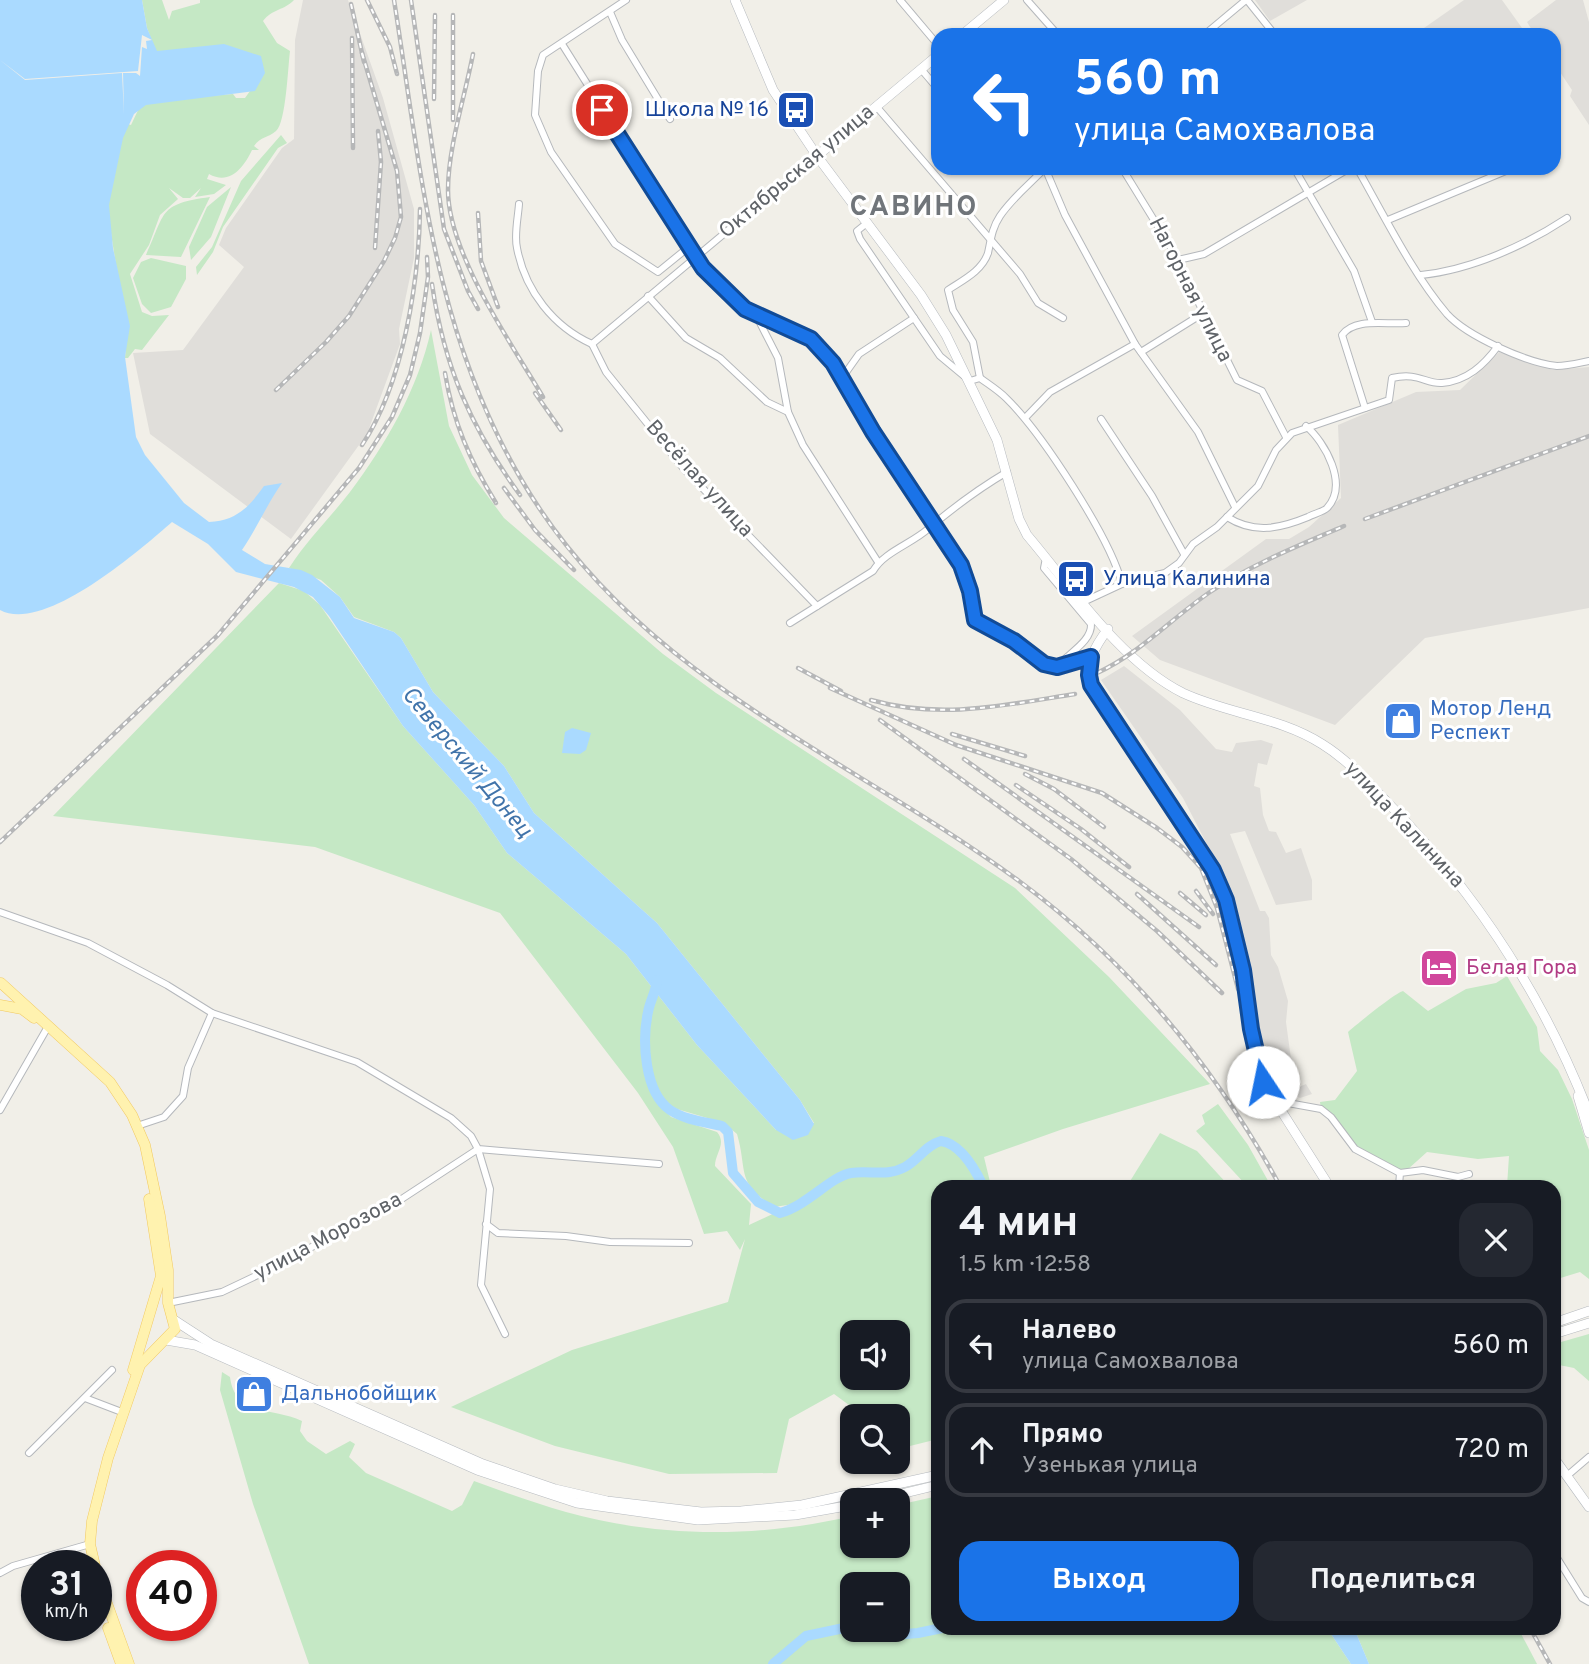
<!DOCTYPE html>
<html lang="ru">
<meta charset="utf-8">
<style>
:root{--surface:#171b24;--page:#242831;--text:#f1f3f6;--muted:#9ea1a6;--line:#363941;--accent:#1a73e8}
body{margin:0;font-family:Overpass,sans-serif;background:var(--page);color:var(--text);height:100vh;display:flex;flex-direction:column;font-size:26px;white-space:nowrap}
*{box-sizing:border-box;margin:0}
p{font-size:23px;color:var(--muted)}
.icon{flex:none;width:38px;height:38px;fill:none;stroke:currentColor;stroke-width:2;stroke-linecap:round;stroke-linejoin:round}
.map{position:relative;flex:1;overflow:hidden}
.details{position:absolute;left:931px;top:1180px;width:630px;height:455px;display:flex;flex-direction:column;background:var(--surface);border-radius:21px;box-shadow:0 2px 5px #0004}
.details>*{flex:none}
.guide{position:absolute;left:931px;top:28px;width:630px;height:147px;border-radius:21px;box-shadow:0 2px 5px #0004;background:#1a73e8;color:#fff;overflow:hidden}
.controls{position:absolute;left:840px;top:1320px;display:grid;gap:14px}
.controls a{display:grid;place-items:center;width:70px;height:70px;border-radius:14px;background:var(--surface);box-shadow:0 2px 5px #0004;font-size:35px}
.speed{position:absolute;left:21px;top:1550px;display:flex;gap:14px;font-size:35px;font-weight:700;text-align:center}
.speed>*{display:grid;place-content:center;width:91px;height:91px;border-radius:50%;background:var(--surface);box-shadow:0 2px 5px #0004;line-height:1}
.speed small{font-size:18px;font-weight:400}
.speed .limit{border:10px solid #d22;background:#fff;color:#111}
.pin{position:absolute;display:grid;place-items:center;width:60px;height:60px;color:#fff;margin:-30px;border:4px solid #fff;border-radius:50%;box-shadow:0 2px 7px #0007}
.me{position:absolute;width:77px;margin:-38px;rotate:349deg;stroke-linejoin:round;filter:drop-shadow(0 0 5px #0008)}
.turn{display:flex;align-items:center;gap:24px;height:147px;padding:0 28px;font-size:32px}
.turn .icon{width:91px;height:91px;stroke-width:2.5}
.turn b{display:block;font-size:49px;line-height:60px}
.round{display:grid;place-items:center;flex:none;width:74px;height:74px;border-radius:21px;background:var(--page)}
.summary{display:flex;align-items:center;justify-content:space-between;height:119px;padding:0 28px}
h1{font-size:42px;font-weight:700;line-height:52px}
.button{display:flex;gap:14px;margin-top:auto;padding:14px 28px}
.button a{flex:1;height:80px;border-radius:21px;background:var(--accent);color:#fff;font-size:28px;font-weight:700;line-height:80px;text-align:center}
.button a+a{background:var(--page);color:var(--text)}
ul{padding:0;list-style:none}
li{display:flex;align-items:center;gap:21px;height:94px;margin:0 14px 10px;padding:0 14px;border:4px solid var(--line);border-radius:21px}
li div{flex:1}
li b{display:block;font-size:26px}
li em{font-style:normal}
.map>svg:first-child{display:block}
.industrial{fill:#e0deda}
.green{fill:#c5e8c5;fill-rule:evenodd}
.water{fill:#aadaff}
.pier{fill:#f1efe8}
.lines{fill:none;stroke-linecap:round;stroke-linejoin:round}
.river{stroke:#aadaff;stroke-width:10}
.street-casing{stroke:#b5b8bc;stroke-width:8}
.secondary-casing{stroke:#b6babf;stroke-width:10}
.primary-casing{stroke:#f2c960;stroke-width:11}
.street{stroke:#fff;stroke-width:6}
.secondary{stroke:#fff;stroke-width:9}
.primary{stroke:#fff2af;stroke-width:10}
.rail-casing{stroke:#b6b7b8;stroke-width:4.5}
.rail{stroke:#fff;stroke-width:2;stroke-dasharray:5;stroke-linecap:butt}
.route-casing{stroke:#114b97;stroke-width:18}
.route{stroke:#1a73e8;stroke-width:12}
.labels{text-anchor:middle;dominant-baseline:central;stroke-width:6;stroke-linejoin:round;paint-order:stroke}
.transit-label{font-size:21px;fill:#164399;stroke:#fff;text-anchor:end}
.street-label{font-size:21px;fill:#5f6368;stroke:#fff}
.shop-label{font-size:21px;fill:#366cbe;stroke:#fff;text-anchor:start}
.hotel-label{font-size:21px;fill:#b23c85;stroke:#fff;text-anchor:start}
.water-label{font-size:23px;font-style:italic;fill:#4174aa;stroke:#fff}
.district-label{font-size:28px;font-weight:bold;letter-spacing:2px;fill:#70757a;stroke:#fff}
</style>
<div class="map">
<svg width="1589" height="1664" viewBox="0 0 1589 1664">
<rect width="100%" height="100%" fill="#f1efe8"/>
<g class="industrial">
<path d="M303,0h45l35,98 31,111v49l-15,71 1,15 -33,90 -76,105 -141,-105 -17,-81 50,-3 61,-83 -25,-22 7,-17 56,-80 12,-9 1,-99z"/>
<path d="M1255,0h52l-37,21z"/>
<path d="M1464,0h38l25,35h-113z"/>
<path d="M1556,0h27l6,22v103l-19,-29 2,-6 -18,-27v-28h-19l-8,-13z"/>
<path d="M1499,352l54,18 36,-3v241l-164,30 -90,87 -175,-65 -28,-24 134,-97h23l20,-12 32,-29 -3,-73 78,-33 44,-2z"/>
<path d="M1124,666l56,44 36,39 16,3 4,-9 25,-3 12,4 -6,21 -9,-2 -4,23 6,2 3,27 6,16 7,1 10,21 15,-5 11,32v20l-36,5 -31,-74 -15,3 30,77h5l4,7 2,37 7,12 10,34 -2,21 7,52 6,13 7,-3 6,10 -12,4 -29,-13 -15,-50 -12,-74 -17,-68 -16,-41 -28,-54 -82,-118z"/>
</g>
<g class="green">
<path d="M142,0h20l7,20 3,-9 28,-8v-3h94c-9,10 -22,9 -31,21l14,22 13,8c-2,15 -4,72 -14,80 -8,7 -15,5 -22,15l5,4h-7c-8,17 -22,36 -43,24l-2,5 19,6 -12,9 -19,3 6,-9 -11,10h-7l-14,-10 9,11 -18,16 -11,30 -19,29 12,38 10,4 17,-1 -27,35 -7,-1 -7,9h-3l2,-25 -23,-143 21,-67 6,2 9,-19 9,-5 84,-7 3,4h9l5,-7 -67,-39 -27,-1 -9,-23z"/>
<path d="M281,135l6,8 -9,5 -55,79 -10,25 -16,23 -1,-8 16,-20 29,-66z"/>
<path d="M231,187l-20,50 -20,23 -2,-13 18,-40z"/>
<path d="M210,197l-29,60 -35,-2c20,-43 12,-51 64,-58z"/>
<path d="M151,258l35,8v13l-15,28 -20,6 -9,-9 -9,-26 8,-16z"/>
<path d="M431,330l18,96 23,49 32,43 159,136 53,39 299,195 94,89 101,107 -147,45 -79,28 7,29h-53v253l-32,8 -8,-6v-25h-34l-30,-22 -45,25 -12,54 -108,1 -114,-28 -104,-39 121,-57 156,-48 17,-63 -5,11 -13,-19 -23,3 -31,-87 -35,-54 -138,-180 -185,-66 -262,-31 226,-233 25,8 16,14 83,121 71,79 33,48 119,101 71,91 79,85 38,-7 -14,-23 -143,-177 -123,-110 -30,-47 -71,-74 -32,-54 -7,-6 -40,-15 -14,-20 -19,-17 -32,-12c18,-28 41,-50 61,-76 36,-48 68,-103 81,-162zM653,1095l24,14 47,14 13,11c11,38 -2,48 37,73l20,-3 -45,21 2,-21 -36,-38c0,-13 12,-22 2,-34l-46,-15zM852,1332h46v45h-46z"/>
<path d="M1507,976l30,51 3,24 18,19 14,29 17,51v129l-9,-7 -26,8v-94h-47l2,-30 -31,3 -51,-7 -20,18 -7,2 -44,-24 -35,-40 -1,-6 15,-2 22,-29 -9,-39c8,-7 47,-39 55,-41l25,20 38,-22 30,-6z"/>
<path d="M1218,1104l30,41 23,41h-24l-51,-55 9,-7 -3,-9z"/>
<path d="M1160,1133l37,18 32,35h-102z"/>
<path d="M1589,1334v47l-15,-13 -20,-4v-20z"/>
<path d="M222,1372l8,5c5,40 44,30 72,44l-2,10 7,10 19,13 24,-13 5,3 -6,13 17,16 86,38 10,-6 12,-24c30,11 61,22 92,31 93,26 193,26 286,4v29h46v-40l40,-9v132h389l24,36h-1042l-56,-160 -33,-114zM852,1584h46v45h-46z"/>
<path d="M1354,1628h164l19,36h-168z"/>
</g>
<g class="water">
<path d="M0,0h142l5,28 10,23 67,-7 37,12 4,17 -10,18 -109,14 -12,9 -11,24 -14,67 4,43 17,78 -5,31 11,80 9,18 39,48 25,19c27,-1 40,-15 55,-36l18,-3c-16,23 -25,45 -40,67l23,14 36,6 11,5 28,22 14,21 40,14 7,6 32,54 71,74 30,47 123,110 143,177 14,24 -6,11 -15,5 -17,-10 -79,-85 -71,-91 -119,-101 -33,-48 -71,-79 -74,-110 -16,-19 -19,-10 -58,-15 -28,-28 -36,-22c-32,28 -128,112 -172,88z"/>
<path d="M572,728l19,5 -5,17 -6,4 -18,-1 3,-21z"/>
<path d="M1327,1628h27l15,36h-18z"/>
</g>
<path class="pier" d="M142,35l10,5 -6,1 1,8 -5,-2 -2,29 -4,-3h-13l1,41 -2,-41 -97,7 -25,-20 25,19 113,-8z"/>
<g class="lines">
<g class="river">
<path d="M657,980c-1,12 -7,21 -9,32 -6,28 -4,80 22,98 15,10 35,12 52,16l6,6 5,41 25,29 22,11c28,-8 50,-36 71,-40 19,-3 36,4 54,-6 13,-7 21,-22 36,-26 20,3 34,28 42,45"/>
<path d="M773,1664l33,-28 38,-8 37,8 37,-3 24,-5"/>
</g>
<defs>
<g id="street">
<path d="M626,0l-83,55 -5,16 -3,44 16,37 64,92 43,28 32,-26"/>
<path d="M900,0l38,45"/>
<path d="M1027,0l31,35"/>
<path d="M1247,0l28,35"/>
<path d="M610,12l12,28 48,79"/>
<path d="M1204,35l42,-35"/>
<path d="M562,44l141,224 42,41 66,30 22,24 40,69 88,133 9,26 5,29 39,21 30,23 13,3 34,-10"/>
<path d="M921,69l17,20"/>
<path d="M876,106l144,168 18,29 25,15"/>
<path d="M1045,168l20,47 70,129 63,88 37,75"/>
<path d="M1122,168l51,83 64,129 25,11 24,46"/>
<path d="M1294,168l60,103 18,51"/>
<path d="M1357,168c27,47 55,105 90,146 20,22 80,49 110,52 10,0 22,-3 32,-5"/>
<path d="M519,204c-1,14 -5,31 -2,44 8,43 37,79 75,96"/>
<path d="M1388,220l125,-52"/>
<path d="M867,223l-10,8 3,8 80,117 30,25 10,-3c8,6 18,12 26,20 35,34 104,139 116,186"/>
<path d="M1178,260l26,-6 146,-86"/>
<path d="M1421,275c50,-5 105,-30 146,-57"/>
<path d="M648,296l38,42 34,20 47,44 21,10 15,33 75,117"/>
<path d="M756,315l22,43 10,54"/>
<path d="M592,344l14,28 78,97 133,137"/>
<path d="M592,344l225,-188"/>
<path d="M1141,352l61,-38"/>
<path d="M842,378l17,-24 55,-36"/>
<path d="M980,378l-7,-36 -20,-32 -5,-20c15,-10 34,-19 40,-37 3,-14 4,-25 12,-37 13,-19 30,-32 45,-48"/>
<path d="M1365,408l-23,-73c13,-18 45,-10 64,-12"/>
<path d="M1025,418l25,-26 85,-48"/>
<path d="M1101,419l51,77 32,58"/>
<path d="M1227,517c27,17 52,12 81,0 5,-3 15,-5 19,-9 22,-23 -2,-66 -21,-82"/>
<path d="M1046,558l-2,10 47,56c1,18 -24,30 -34,43"/>
<path d="M1083,602l43,-20 39,-9 14,-10 14,-19 24,-17 41,-41 18,-36 16,-17 97,-33 3,-22c27,-6 33,6 50,5 25,-2 42,-18 56,-37"/>
<path d="M790,623l83,-52c11,-19 38,-27 55,-42 26,-22 50,-40 79,-57"/>
<path d="M0,912l88,31 79,42 45,28 145,49 94,56 20,18 7,13 181,15"/>
<path d="M1277,1101l44,8 10,8 24,32 45,24"/>
<path d="M0,1110l46,-80"/>
<path d="M137,1126l27,-9 19,-21 5,-28 24,-55"/>
<path d="M1399,1186l1,-13 23,-3 35,7 11,-3"/>
<path d="M486,1224l12,9 68,3 44,6 79,1"/>
<path d="M168,1303l54,-11 40,-19 132,-69 84,-55 12,40 -9,96 24,49"/>
<path d="M85,1398l34,13"/>
<path d="M29,1453l83,-83"/>
<path d="M1568,1475l21,-18"/>
<path d="M1554,1553l28,45 7,4"/>
<path d="M0,1573l13,-7 77,-22"/>
</g>
<g id="secondary">
<path d="M735,0l38,90 44,66 104,139 25,40 51,105 22,79 8,16c44,52 94,127 156,158 45,21 97,24 139,51 26,16 46,39 67,60 88,90 155,193 200,310"/>
<path d="M962,35l42,-35"/>
<path d="M817,156l121,-101"/>
<path d="M1108,629c-13,17 -23,34 -17,56l122,185 13,30 17,70 8,59 12,53 66,104"/>
<path d="M1578,1096l11,37"/>
<path d="M174,1320l37,24 272,120 72,25 52,12 94,11 40,-1 61,-6 136,-30"/>
<path d="M1554,1323l35,-12"/>
<path d="M1554,1334l35,-11"/>
<path d="M166,1340l29,5 282,125 100,33 121,17 97,-5 57,-10"/>
<path d="M1554,1458l35,49"/>
<path d="M876,1500l62,-15"/>
</g>
<g id="primary">
<path d="M1,983l109,99 22,33 13,30 15,71 8,54v33l7,26 -35,36 -32,93 -16,63 -2,23 5,22"/>
<path d="M0,1005l22,4 12,9"/>
<path d="M133,1370l28,-94 -12,-77"/>
<path d="M96,1573l33,91"/>
<path d="M108,1628l13,36"/>
</g>
</defs>
<use href="#street" class="street-casing"/>
<use href="#secondary" class="secondary-casing"/>
<use href="#primary" class="primary-casing"/>
<use href="#street" class="street"/>
<use href="#secondary" class="secondary"/>
<use href="#primary" class="primary"/>
<defs>
<g id="rail">
<path d="M367,0l23,47 7,27"/>
<path d="M394,0c27,169 38,327 127,479 115,198 322,273 498,402 110,81 196,186 261,305"/>
<path d="M411,0l33,229 24,62 10,18"/>
<path d="M351,4l13,58"/>
<path d="M352,38l1,110"/>
<path d="M473,54c-8,42 -25,94 -25,136 0,63 63,153 95,207"/>
<path d="M434,99l1,-84"/>
<path d="M453,120v-105"/>
<path d="M478,213l3,48 17,46"/>
<path d="M375,248l6,-86 -3,-31"/>
<path d="M432,284c12,83 39,144 88,211"/>
<path d="M445,373c8,49 25,88 51,130"/>
<path d="M276,390l50,-48 23,-26 35,-55 11,-23 6,-21 -4,-46 -35,-118"/>
<path d="M535,393l26,37"/>
<path d="M362,445c41,-61 57,-163 58,-236"/>
<path d="M504,488l31,42 39,40"/>
<path d="M1365,519l224,-83"/>
<path d="M798,668l43,23"/>
<path d="M1097,673c42,-19 75,-55 113,-81 42,-28 88,-46 134,-66"/>
<path d="M830,688l126,57 146,48 55,35 25,19 19,21 16,40 21,81"/>
<path d="M871,700c70,20 134,5 204,-6"/>
<path d="M880,720l191,139 86,72 65,62"/>
<path d="M952,734l73,22"/>
<path d="M964,759l235,168"/>
<path d="M1025,774l29,15 50,38"/>
<path d="M1016,785l65,44 48,38"/>
<path d="M0,842l218,-207 141,-167 33,-51 18,-42 10,-42 8,-56 -1,-20"/>
<path d="M1196,891l17,23"/>
<path d="M1180,893l26,22"/>
<path d="M1137,894l79,71"/>
<path d="M1530,1628l20,36"/>
</g>
</defs>
<use href="#rail" class="rail-casing"/>
<use href="#rail" class="rail"/>
</g>
<g class="lines">
<defs>
<path id="route" d="M602,110l101,158 42,41 66,30 22,24 40,69 88,133 9,26 5,29 39,21 30,23 13,3 34,-10 -2,18 2,10 122,185 13,30 17,70 8,59 12,53"/>
</defs>
<use href="#route" class="route-casing"/>
<use href="#route" class="route"/>
</g>
<defs>
<symbol id="bus-square" viewBox="-11 -11 22 22"><rect x="-9" y="-9" width="18" height="18" rx="4" fill="#1a4fb4" stroke="#fff"/><path d="M-5-6H5V4H4V6H2V4H-2V6H-4V4H-5ZM-3.5-4V0h7V-4ZM-3.5 1.2v1.5H-2V1.2ZM2 1.2v1.5H3.5V1.2Z" fill="#fff"/></symbol>
<symbol id="shop-square" viewBox="-11 -11 22 22"><rect x="-9" y="-9" width="18" height="18" rx="4" fill="#3f7fe0" stroke="#fff"/><path d="M-5-2.5h2.3a2.7 3.5 0 0 1 5.4 0H5L5.5 6h-11ZM-1.5-2.5h3a1.5 2.3 0 0 0-3 0Z" fill="#fff"/></symbol>
<symbol id="hotel-square" viewBox="-11 -11 22 22"><rect x="-9" y="-9" width="18" height="18" rx="4" fill="#d1479c" stroke="#fff"/><path d="M-6-4.5h1.5V1H6V5H4.5V3h-9V5H-6ZM-4 0a1.8 1.8 0 1 1 3.6 0ZM.5 0V-2.5h3Q6-2.5 6 0Z" fill="#fff"/></symbol>
</defs>
<g fill-rule="evenodd">
<use href="#bus-square" x="774" y="88" width="44" height="44"/>
<use href="#bus-square" x="1054" y="557" width="44" height="44"/>
<use href="#shop-square" x="1381" y="699" width="44" height="44"/>
<use href="#hotel-square" x="1417" y="946" width="44" height="44"/>
<use href="#shop-square" x="232" y="1372" width="44" height="44"/>
</g>
<g class="labels">
<g class="transit-label">
<text x="769" y="110">Школа № 16</text>
<text x="1103" y="579" text-anchor="start">Улица Калинина</text>
</g>
<g class="street-label">
<text transform="translate(797 172) rotate(-40)">Октябрьская улица</text>
<text transform="translate(1190 290) rotate(63)">Нагорная улица</text>
<text transform="translate(699 479) rotate(48)">Весёлая улица</text>
<text transform="translate(1404 825) rotate(47)">улица Калинина</text>
<text transform="translate(328 1237) rotate(-28)">улица Морозова</text>
</g>
<g class="shop-label">
<text x="1430" y="709">Мотор Ленд<tspan x="1430" dy="24">Респект</tspan></text>
<text x="281" y="1394">Дальнобойщик</text>
</g>
<g class="hotel-label">
<text x="1466" y="968">Белая Гора</text>
</g>
<g class="water-label">
<text transform="translate(466 763) rotate(50)">Северский Донец</text>
</g>
<g class="district-label">
<text x="914" y="208">САВИНО</text>
</g>
</g>
</svg>
<div class="controls">
<a><svg class="icon" aria-label="sound" viewBox="0 0 24 24"><path d="M4 9h4l5-4v14l-5-4H4zM17 9q2 3 0 6"/></svg></a>
<a><svg class="icon" aria-label="search" viewBox="0 0 24 24"><circle cx="10" cy="10" r="6"/><path d="M15 15l6 6"/></svg></a>
<a>+</a>
<a>−</a>
</div>
<div class="speed"><div>31<small>km/h</small></div><div class="limit">40</div></div>
<div class="pin" style="left:602px;top:110px;background:#d93025"><svg class="icon" aria-label="arrive" viewBox="0 0 24 24"><path d="M6 21V4h12l-3 4 3 4H6"/></svg></div>
<svg class="me" style="left:1263px;top:1082px" viewBox="-20 -20 40 40"><circle r="19" fill="#fff"/><path d="M0-13L10 11 0 6-10 11z" fill="#1a73e8"/></svg>
<div class="guide">
<div class="turn"><svg class="icon" aria-label="left" viewBox="0 0 24 24"><path d="M17 20v-9H6M10 6l-5 5 5 5"/></svg><div><b>560 m</b>улица Самохвалова</div></div>
</div>
<section class="details">
<div class="summary"><div><h1>4 мин</h1><p>1.5 km · 12:58</p></div><a class="round"><svg class="icon" aria-label="close" viewBox="0 0 24 24"><path d="M6 6l12 12M18 6L6 18"/></svg></a></div>
<ul>
<li><svg class="icon" aria-label="left" viewBox="0 0 24 24"><path d="M17 20v-9H6M10 6l-5 5 5 5"/></svg><div><b>Налево</b><p>улица Самохвалова</p></div><em>560 m</em></li>
<li><svg class="icon" aria-label="ahead" viewBox="0 0 24 24"><path d="M12 20V5M6 11l6-6 6 6"/></svg><div><b>Прямо</b><p>Узенькая улица</p></div><em>720 m</em></li>
</ul>
<div class="button"><a>Выход</a><a>Поделиться</a></div>
</section>
</div>
